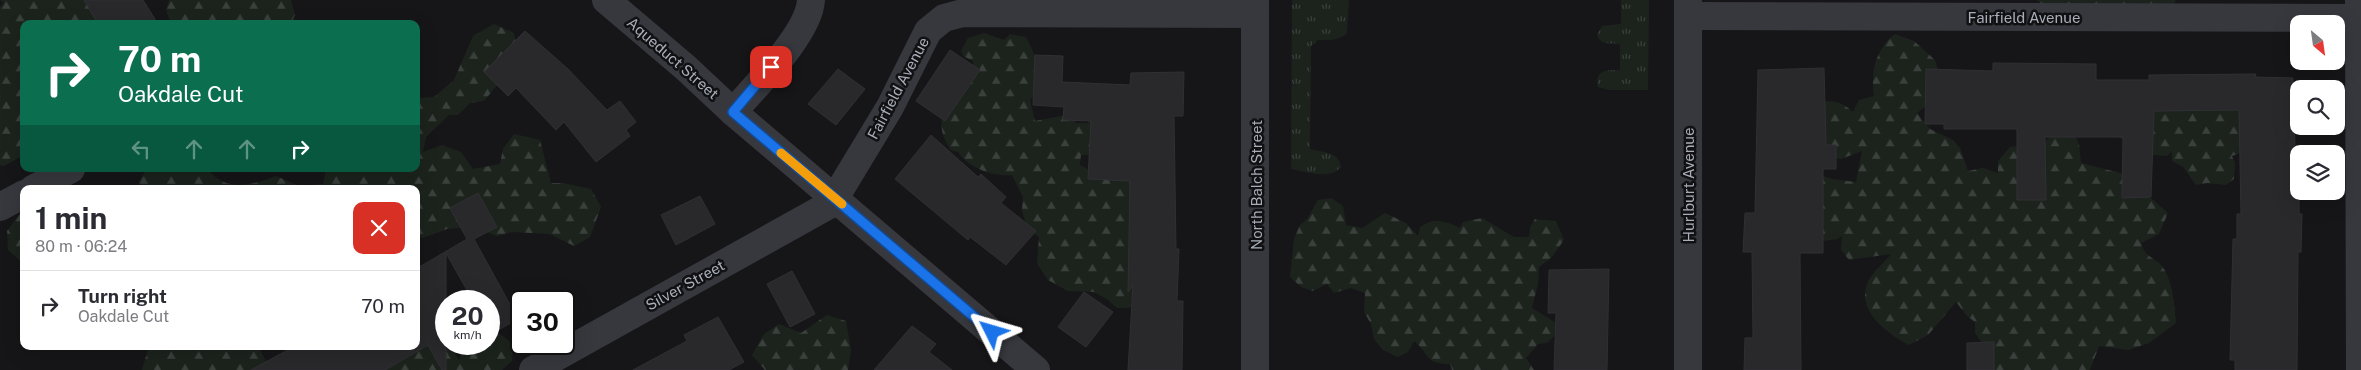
<!DOCTYPE html>
<meta charset="utf-8">
<style>
:root{--surface:#fff;--page:#f7f7f7;--text:#2b2b33;--muted:#7c7c81;--line:#e1e1e2}
body{margin:0;font-family:"Public Sans",sans-serif;background:var(--page);color:var(--text);height:100vh;display:flex;flex-direction:column;font-size:19px;white-space:nowrap}
*{box-sizing:border-box;margin:0}
p{font-size:16px;color:var(--muted)}
.icon{flex:none;width:28px;height:28px;fill:none;stroke:currentColor;stroke-width:2;stroke-linecap:round;stroke-linejoin:round}
.map{position:relative;flex:1;overflow:hidden}
.sheet{position:absolute;left:20px;top:185px;width:400px;height:165px;display:flex;flex-direction:column;background:var(--surface);border-radius:10px;box-shadow:0 5px 20px #0002}
.sheet>*{flex:none}
.hud{position:absolute;left:20px;top:20px;width:400px;height:152px;border-radius:10px;box-shadow:0 5px 20px #0002;background:#0b6e4f;color:#fff;overflow:hidden}
.needle{width:32px;rotate:151deg}
.tools{position:absolute;left:2290px;top:15px;display:grid;gap:10px}
.tools a{display:grid;place-items:center;width:55px;height:55px;border-radius:10px;background:var(--surface);box-shadow:0 5px 20px #0002;font-size:25px}
.speed{position:absolute;left:435px;top:290px;display:flex;gap:10px;font-size:25px;font-weight:700;text-align:center}
.speed>*{display:grid;place-content:center;width:65px;height:65px;border-radius:50%;background:var(--surface);box-shadow:0 5px 20px #0002;line-height:1}
.speed small{font-size:12px;font-weight:400}
.speed .limit{border:2px solid #111;border-radius:8px;background:#fff;color:#111}
.pin{position:absolute;display:grid;place-items:center;width:42px;height:42px;color:#fff;margin:-21px;border-radius:10px;box-shadow:0 2px 8px #0006}
.me{position:absolute;width:55px;margin:-28px;rotate:310deg;stroke-linejoin:round;filter:drop-shadow(0 0 4px #0008)}
.turn{display:flex;align-items:center;gap:18px;height:105px;padding:0 15px;font-size:22px}
.turn .icon{width:65px;height:65px;stroke-width:2.5}
.turn b{display:block;font-size:35px;line-height:42px}
.lanes{display:flex;align-items:center;height:48px;padding:0 15px;background:#0003;justify-content:center;gap:25px;direction:ltr}
.lanes .off{opacity:.35}
.round{display:grid;place-items:center;flex:none;width:52px;height:52px;border-radius:10px;background:var(--page)}
.headline{display:flex;align-items:center;justify-content:space-between;height:85px;padding:0 15px}
h1{font-size:30px;font-weight:700;line-height:38px}
ul{padding:0;list-style:none}
li{display:flex;align-items:center;gap:15px;height:70px;padding:0 15px;border-top:1px solid var(--line)}
li div{flex:1}
li b{display:block;font-size:19px}
li em{font-style:normal}
.map>svg:first-child{display:block}
.grass{fill:url(#grass-tufts)}
.forest{fill:url(#forest-firs)}
.building{fill:#29292c;stroke:#303034}
.lines{fill:none;stroke-linecap:round;stroke-linejoin:round}
.street{stroke:#37383d;stroke-width:28}
.route-casing{stroke:#114b97;stroke-width:12}
.route{stroke:#1a73e8;stroke-width:9}
.slow{stroke:#f59e0b;stroke-width:9}
.labels{text-anchor:middle;dominant-baseline:central;stroke-width:5;stroke-linejoin:round;paint-order:stroke}
.street-label{font-size:15px;fill:#a8adb8;stroke:#111113}
</style>
<div class="map">
<svg width="2361" height="370" viewBox="0 0 2361 370">
<defs>
<pattern id="grass-tufts" width="24" height="20" patternUnits="userSpaceOnUse" patternTransform="scale(1.25)"><rect width="24" height="20" fill="#1c231d"/><path d="M3 7l-1-3M5 7V3M7 7l1-3M15 17l-1-3M17 17v-4M19 17l1-3" fill="none" stroke="#3a403c"/></pattern>
<pattern id="forest-firs" width="22" height="20" patternUnits="userSpaceOnUse" patternTransform="scale(1.25)"><rect width="22" height="20" fill="#1c231d"/><path d="M5 1l3.5 6h-7zM16 11l3.5 6h-7z" fill="#3a403c"/></pattern>
</defs>
<rect width="100%" height="100%" fill="#161618"/>
<g class="grass">
<path d="M1292,0h57l-2,33c-9,8 -18,7 -29,7l-7,6 -1,103c13,4 29,2 31,18 -11,13 -34,5 -50,2z"/>
<path d="M1621,0h28l-1,90h-39l-11,-3c-4,-18 10,-17 22,-17v-26c-10,-1 -19,2 -23,-9l5,-9 19,-2z"/>
</g>
<g class="forest">
<path d="M0,0h88l14,24h-78v131l-20,11 -4,-1v-158l4,-4z"/>
<path d="M169,0h122l4,15 -4,9h-120l-5,-14z"/>
<path d="M2037,0h139l-5,9 -125,-1z"/>
<path d="M494,24l20,9 5,26 -35,42 -14,2 -12,12h-9l-23,22 -3,15 19,-7 19,7 12,17 27,-5 3,-15 11,-15 26,6 11,43h12l28,6 10,18 -11,30 -16,9 -24,-12 -38,-2 -15,4 -23,-9 -27,2 -24,9 -7,-5v-44h-276l-1,-8 8,-12h61c17,24 45,16 68,7l23,10 24,-2 3,-15h90v-71l18,-1 20,-17 19,-44z"/>
<path d="M984,33l20,7 6,-6 16,3c10,19 21,44 4,63l5,21 37,-7 4,9h11l11,-6 -5,38h-12l-1,10 13,7 37,2 13,124 -15,10h-11l-10,-9 -13,-7 -26,-1 -20,-11 -11,-17 2,-26 -12,-9 -5,-18 1,-13 -11,-22c-18,2 -44,-7 -54,-23l-7,-2c-24,-33 3,-54 22,-80v-9l-10,-5 -2,-5 7,-13z"/>
<path d="M1895,34l19,7 21,19 5,17 -4,21 -19,15 13,16 23,11 7,8 8,23 15,-3 15,5v-12l12,-14 20,-2 7,7 18,-22 17,-1 7,15 2,19 47,12 10,12 30,26 -9,21 -18,9c4,16 16,14 23,26 9,15 11,38 12,54l-27,20 -21,7 -29,-4 -9,24h-103l-2,-23 -10,-14v-11l-8,-6 -11,-14 -28,33 -19,10c-23,-12 -57,-37 -39,-67 6,-9 15,-16 21,-24l-42,6 -8,-10 1,-14 -5,3 -21,3 4,-67 12,4 24,3 6,-31 -21,8 -17,-2 -5,-54c15,-4 23,-1 34,9l6,-12 15,-4c-4,-24 2,-47 21,-62z"/>
<path d="M2203,92l48,21 -7,39 -12,4 3,7 -1,16 -8,6 -19,-2 -11,2 -13,-18 -11,-6v-10l-5,5 -33,-3 -12,-14 -13,-8 7,-32z"/>
<path d="M1331,198l12,8 3,19 16,3 23,-15 21,10 12,13 2,-9c14,-10 25,-6 40,1l3,-6 19,-4 32,19h15l1,-10 5,-8 21,2 8,19 -12,17 -13,10 -1,17 -6,24 26,16v8l-11,11 -9,1 -12,14 8,12h-82l-2,-6c-26,0 -20,-10 -36,-23l-6,11 -10,5 -15,-7 -9,-11 -3,-15 -7,-12 1,-19 -14,-5 -17,5 -7,-9 -14,7 -12,-4 -11,-10 4,-38 6,-14 7,-6 11,-19z"/>
<path d="M24,208v56l-16,-14 -1,-19z"/>
<path d="M827,315l19,6 5,29 -3,20h-83l-13,-15 12,-21 15,-10 22,9z"/>
<path d="M433,333l16,11 10,16 6,-16h24v-11l11,1 13,10 -1,17 -10,9h-187l101,-24z"/>
<path d="M149,346h102l8,2 11,20 -1,2h-127z"/>
</g>
<g class="building">
<path d="M84,0h59l15,24h-60z"/>
<path d="M525,31l43,38 39,41 13,-9 16,21 -10,8 4,6 -34,26 -32,-40 -8,8 -40,-42 -8,8 -24,-24z"/>
<path d="M950,50l30,20 -35,51 -29,-20z"/>
<path d="M1035,55l28,1 -1,26 68,3 1,-12 53,-1 -1,44h-9l2,133h3l-2,52h6l-1,69h-54l5,-85 -5,7 2,-111 -42,-2 3,-58 -28,-1 1,-13 -31,-2z"/>
<path d="M1993,63l103,1v16h53v-5l107,-1 -1,3 38,1 2,70h4v66h3l-1,38h-3l-1,118h-62v-10h-5l3,-121h4v-25h4l-2,-104 -85,1 -3,86 -29,1 1,-61h-78l1,63h-29v-71h-73v-5h-19l1,-55 67,2z"/>
<path d="M1824,68l2,77h10v24h-13v84h-23l1,117h-57l1,-32h8l-1,-86h-9l2,-39h10l3,-143z"/>
<path d="M838,69l27,20 -29,36 -28,-21z"/>
<path d="M931,135l47,42 3,-3 25,23 -5,6 35,28 -30,34 -36,-28 -2,3 -73,-61z"/>
<path d="M478,193l19,34 -23,12 44,80 -27,15 -2,-4v-29h-16l-27,-48v117h-4l-14,-25 -43,25h-134l44,-24h121v-77l51,-30 -17,-31z"/>
<path d="M700,196l15,28 -39,21 -15,-30z"/>
<path d="M1609,269l-2,101h-53l2,-57h-8l1,-43z"/>
<path d="M792,271l23,43 -25,13 -23,-43z"/>
<path d="M1084,292l29,20 -27,35 -28,-20z"/>
<path d="M718,317l26,45 -15,8h-96l54,-29 -3,-6z"/>
<path d="M912,326l24,18 -7,8 23,18h-78z"/>
<path d="M1994,342v28h-27v-27z"/>
</g>
<g class="lines">
<g class="street">
<path d="M606,0l80,68 47,44 303,258"/>
<path d="M1255,0v370"/>
<path d="M1688,0v370"/>
<path d="M2359,0l1,370"/>
<path d="M1688,16l671,2"/>
<path d="M733,112c23,-27 76,-78 78,-112"/>
<path d="M33,189l38,-20"/>
<path d="M835,198l55,-91 38,-76 16,-13 19,-5 292,1"/>
<path d="M0,207l24,-13"/>
<path d="M533,370l305,-170"/>
</g>
</g>
<g class="lines">
<defs>
<path id="route" d="M771,67l-38,45 259,220"/>
</defs>
<use href="#route" class="route-casing"/>
<use href="#route" class="route"/>
<path class="slow" d="M781,153l61,51"/>
</g>
<g class="labels">
<g class="street-label">
<text x="2024" y="17">Fairfield Avenue</text>
<text transform="translate(673 58) rotate(41)">Aqueduct Street</text>
<text transform="translate(898 88) rotate(-62)">Fairfield Avenue</text>
<text transform="translate(1256 185) rotate(-90)">North Balch Street</text>
<text transform="translate(1688 185) rotate(-90)">Hurlburt Avenue</text>
<text transform="translate(685 285) rotate(-29)">Silver Street</text>
</g>
</g>
</svg>
<div class="tools">
<a><svg class="needle" viewBox="-14 -14 28 28"><path d="M0-13l5 13h-10z" fill="#e53935"/><path d="M0 13l5-13h-10z" fill="#7c7c81"/></svg></a>
<a><svg class="icon" aria-label="search" viewBox="0 0 24 24"><circle cx="10" cy="10" r="6"/><path d="M15 15l6 6"/></svg></a>
<a><svg class="icon" aria-label="layers" viewBox="0 0 24 24"><path d="M12 4l9 5-9 5-9-5zM3 14l9 5 9-5"/></svg></a>
</div>
<div class="speed"><div>20<small>km/h</small></div><div class="limit">30</div></div>
<div class="pin" style="left:771px;top:67px;background:#d93025"><svg class="icon" aria-label="arrive" viewBox="0 0 24 24"><path d="M6 21V4h12l-3 4 3 4H6"/></svg></div>
<svg class="me" style="left:992px;top:332px" viewBox="-20 -20 40 40"><path d="M0-17L14 15 0 8-14 15z" fill="#1a73e8" stroke="#fff" stroke-width="4"/></svg>
<div class="hud">
<div class="turn"><svg class="icon" aria-label="right" viewBox="0 0 24 24"><path d="M7 20v-9h11M14 6l5 5-5 5"/></svg><div><b>70 m</b>Oakdale Cut</div></div>
<div class="lanes"><svg class="icon off" aria-label="left" viewBox="0 0 24 24"><path d="M17 20v-9H6M10 6l-5 5 5 5"/></svg><svg class="icon off" aria-label="ahead" viewBox="0 0 24 24"><path d="M12 20V5M6 11l6-6 6 6"/></svg><svg class="icon off" aria-label="ahead" viewBox="0 0 24 24"><path d="M12 20V5M6 11l6-6 6 6"/></svg><svg class="icon" aria-label="right" viewBox="0 0 24 24"><path d="M7 20v-9h11M14 6l5 5-5 5"/></svg></div>
</div>
<section class="sheet">
<div class="headline"><div><h1>1 min</h1><p>80 m · 06:24</p></div><a class="round" style="background:#d93025;color:#fff"><svg class="icon" aria-label="close" viewBox="0 0 24 24"><path d="M6 6l12 12M18 6L6 18"/></svg></a></div>
<ul>
<li><svg class="icon" aria-label="right" viewBox="0 0 24 24"><path d="M7 20v-9h11M14 6l5 5-5 5"/></svg><div><b>Turn right</b><p>Oakdale Cut</p></div><em>70 m</em></li>
</ul>
</section>
</div>
